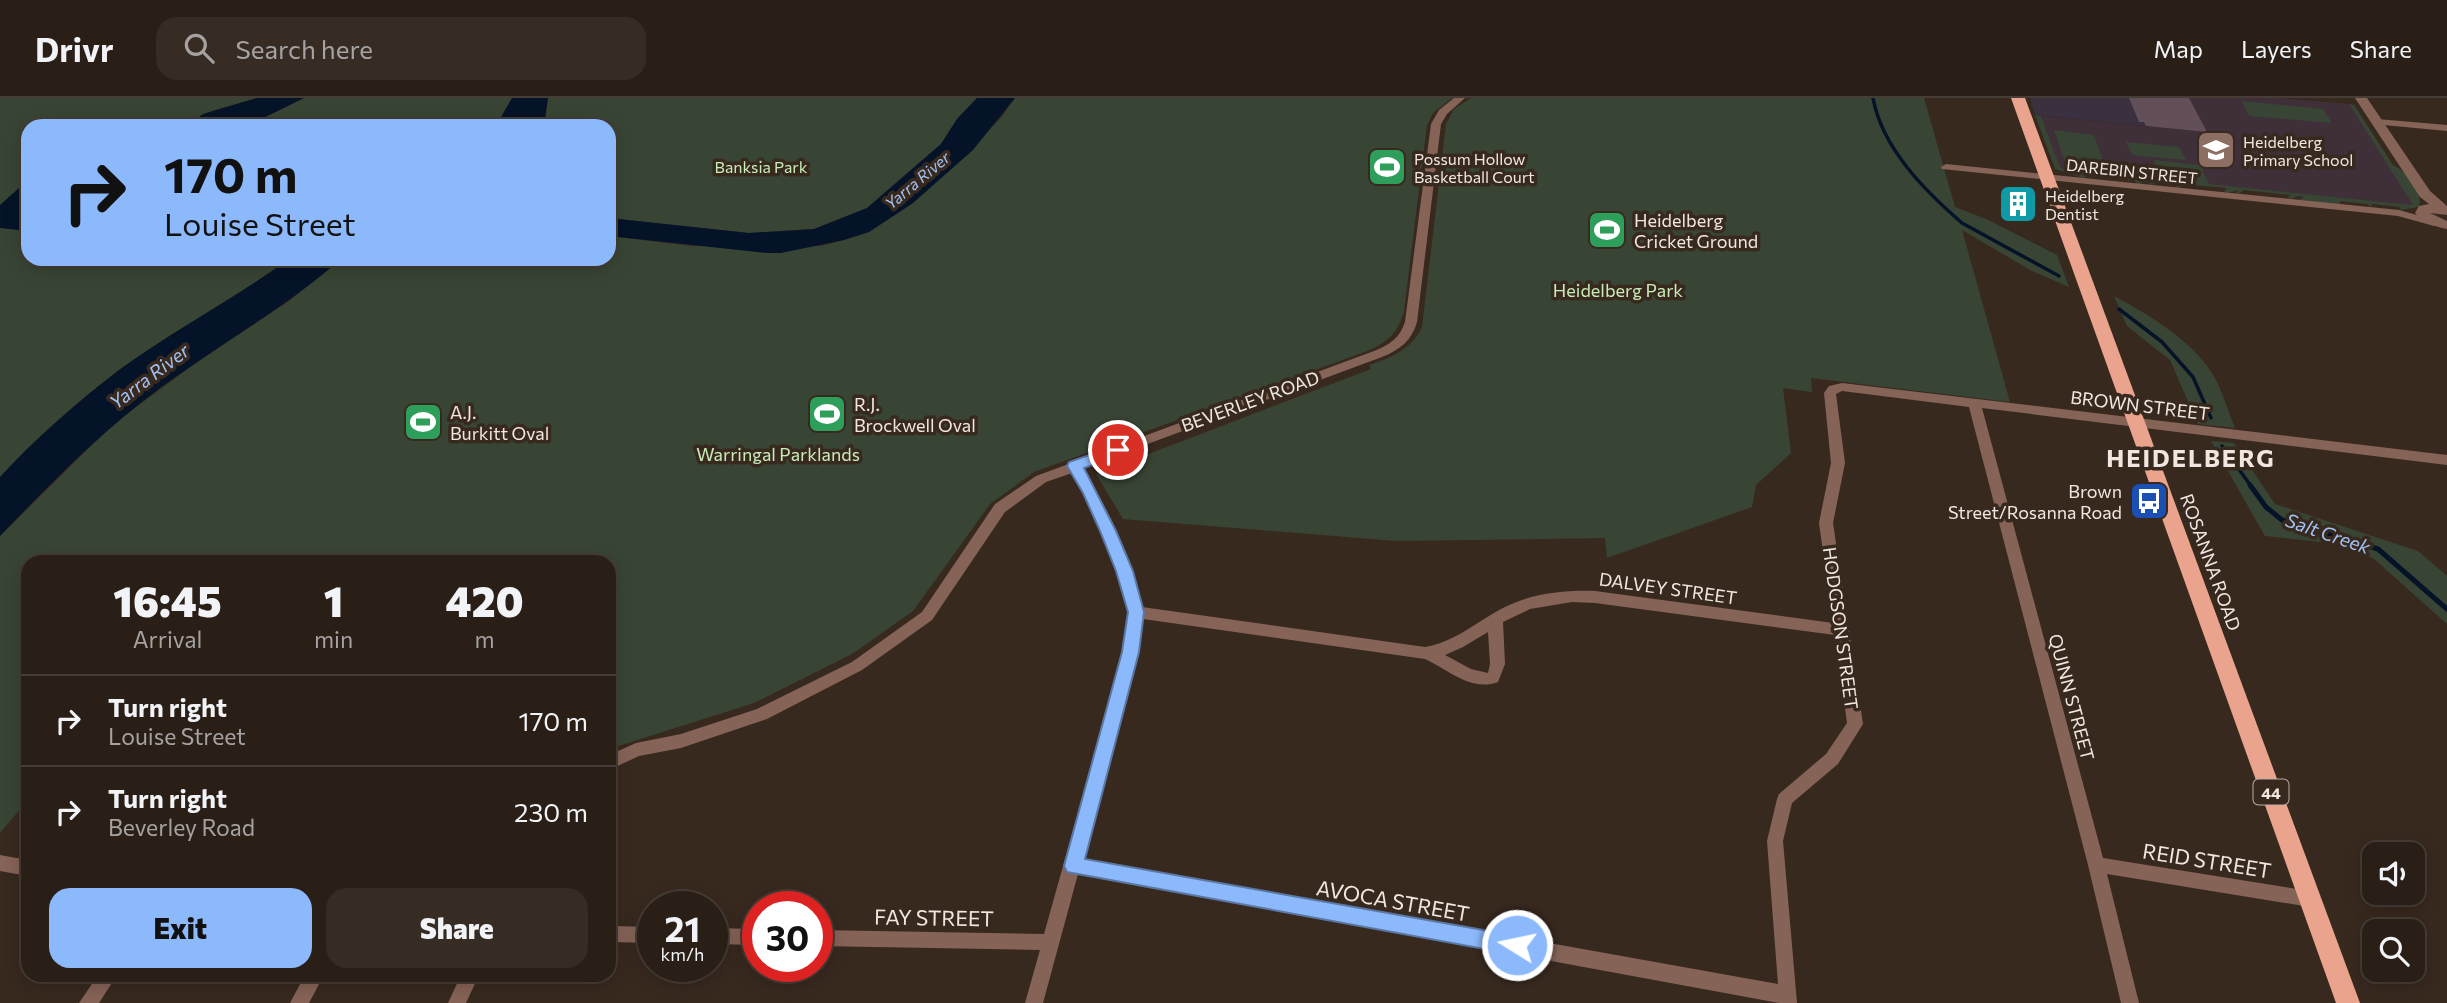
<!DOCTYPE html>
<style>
:root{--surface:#2a1f17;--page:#362c24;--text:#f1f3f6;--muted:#a5a2a1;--line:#463d36;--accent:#8cb9fc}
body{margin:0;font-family:Commissioner,sans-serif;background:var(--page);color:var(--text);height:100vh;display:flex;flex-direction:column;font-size:26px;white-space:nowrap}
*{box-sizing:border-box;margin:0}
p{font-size:23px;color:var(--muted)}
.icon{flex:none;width:38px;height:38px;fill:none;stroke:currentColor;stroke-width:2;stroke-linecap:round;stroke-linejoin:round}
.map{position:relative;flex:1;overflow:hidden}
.details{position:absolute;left:21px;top:457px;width:595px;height:427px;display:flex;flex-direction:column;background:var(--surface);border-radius:21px;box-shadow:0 4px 18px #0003,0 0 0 2px var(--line)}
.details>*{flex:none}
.banner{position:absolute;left:21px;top:21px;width:595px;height:147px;border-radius:21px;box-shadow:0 4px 18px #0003,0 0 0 2px var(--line);background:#8cb9fc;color:#111;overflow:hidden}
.buttons{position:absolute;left:2362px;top:744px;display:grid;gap:14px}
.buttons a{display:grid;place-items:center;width:63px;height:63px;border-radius:14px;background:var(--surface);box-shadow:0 4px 18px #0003,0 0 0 2px var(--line);font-size:35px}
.speed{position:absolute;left:637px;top:793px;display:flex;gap:14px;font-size:35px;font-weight:700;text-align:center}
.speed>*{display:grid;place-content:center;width:91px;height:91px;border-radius:50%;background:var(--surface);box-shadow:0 4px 18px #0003,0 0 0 2px var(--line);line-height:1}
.speed small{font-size:18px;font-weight:400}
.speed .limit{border:10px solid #d22;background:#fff;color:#111}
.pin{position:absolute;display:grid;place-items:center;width:60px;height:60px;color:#fff;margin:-30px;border:4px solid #fff;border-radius:50%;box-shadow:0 2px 7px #0007}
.me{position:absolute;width:77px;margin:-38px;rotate:280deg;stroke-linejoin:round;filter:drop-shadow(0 0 5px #0008)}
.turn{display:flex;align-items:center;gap:24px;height:147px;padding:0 28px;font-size:32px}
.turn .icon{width:91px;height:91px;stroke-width:2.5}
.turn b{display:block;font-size:49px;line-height:60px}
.eta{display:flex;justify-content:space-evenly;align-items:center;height:119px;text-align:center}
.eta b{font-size:42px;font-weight:800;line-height:49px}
.primary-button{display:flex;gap:14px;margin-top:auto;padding:14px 28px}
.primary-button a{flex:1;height:80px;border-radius:21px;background:var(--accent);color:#111;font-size:28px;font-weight:800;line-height:80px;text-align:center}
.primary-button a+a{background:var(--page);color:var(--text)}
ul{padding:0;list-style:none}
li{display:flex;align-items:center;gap:21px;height:91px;padding:0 28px;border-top:2px solid var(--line)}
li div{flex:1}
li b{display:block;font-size:26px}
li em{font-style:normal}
header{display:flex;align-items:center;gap:42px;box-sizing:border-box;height:98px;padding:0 35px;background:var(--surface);border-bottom:2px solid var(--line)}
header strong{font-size:33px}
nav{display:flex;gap:38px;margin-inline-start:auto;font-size:24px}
.search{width:490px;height:63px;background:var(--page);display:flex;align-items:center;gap:18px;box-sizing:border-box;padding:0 24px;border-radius:21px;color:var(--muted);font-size:26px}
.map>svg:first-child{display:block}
.commercial{fill:#3a3040}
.education{fill:#3f2f39}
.green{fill:#394534}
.water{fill:#051328}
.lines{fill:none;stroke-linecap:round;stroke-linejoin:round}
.stream-far1{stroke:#051328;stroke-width:3.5}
.stream{stroke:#051328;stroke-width:5}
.building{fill:#634f58}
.minor{fill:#866357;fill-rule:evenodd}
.tertiary{fill:#866357;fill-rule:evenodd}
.trunk{fill:#eaa38d;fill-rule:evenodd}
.route{fill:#8cb9fc;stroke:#5b78a4;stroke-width:2}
.labels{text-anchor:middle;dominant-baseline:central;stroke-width:7;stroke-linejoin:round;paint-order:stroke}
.far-poi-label{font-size:16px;fill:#f1e7e0;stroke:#38291f;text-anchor:start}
.far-park-label{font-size:16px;fill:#c8ecb8;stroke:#38291f}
.far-street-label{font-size:16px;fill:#f1e7e0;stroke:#38291f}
.far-water-label{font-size:16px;font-style:italic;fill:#a1c2f4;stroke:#38291f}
.shield{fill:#38291f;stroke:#baaea6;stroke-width:2}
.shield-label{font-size:16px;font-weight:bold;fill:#f1e7e0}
.poi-label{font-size:18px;fill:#f1e7e0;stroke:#38291f;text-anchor:start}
.park-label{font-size:18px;fill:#c8ecb8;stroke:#38291f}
.street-label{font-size:18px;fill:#f1e7e0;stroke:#38291f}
.water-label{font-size:19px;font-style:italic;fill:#a1c2f4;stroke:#38291f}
.near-street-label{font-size:21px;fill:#f1e7e0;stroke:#38291f}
.district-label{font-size:24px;font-weight:bold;letter-spacing:2px;fill:#f1e7e0;stroke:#38291f}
</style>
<header>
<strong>Drivr</strong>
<div class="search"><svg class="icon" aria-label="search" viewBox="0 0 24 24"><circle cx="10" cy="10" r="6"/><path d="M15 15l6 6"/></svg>Search here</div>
<nav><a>Map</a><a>Layers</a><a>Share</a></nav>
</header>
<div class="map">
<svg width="2447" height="905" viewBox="0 0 2447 905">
<rect width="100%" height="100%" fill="#38291f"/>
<path class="commercial" d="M2030,0h159l18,34 -172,-17z"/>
<path class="education" d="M2189,0h89l71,6 65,101 -349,-35 -5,-2 -19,-52 165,16z"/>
<g class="green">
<path d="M0,0h257l-45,13 -25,15h-159v133h261c-55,40 -115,71 -170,111 -42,32 -83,68 -119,107z"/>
<path d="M304,0h208l-16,28h-249z"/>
<path d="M548,0h429l-20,21 -16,25 -74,64 -53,21 -65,4 -140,-15v-92h-65z"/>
<path d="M1015,0h437l-19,15 -6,12 -23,186c-6,21 -15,30 -34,39l-336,122 -44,32 -77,107 -61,43 -98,49 -145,46v-187h-581v238l-28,33v-297l113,-112 87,-64 89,-59 52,-42h268v-23l83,10h129l23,-6 25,-8 44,-29 87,-84z"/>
<path d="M1471,0h453l31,109 31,12 71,36 12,32 -37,-16 -70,-41 48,172 -199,-24 1,14 -29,-4 8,65 -35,32 -4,22 -145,51 -2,-20 -209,3 -273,-22 -27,-45 275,-105 -2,-4c22,-7 43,-16 53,-38l24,-203 8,-15z"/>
<path d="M2242,3l81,8 9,14 -83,-7z"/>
<path d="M2349,6l5,1 39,60c13,6 31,27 26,42l-18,3 -2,-3 -27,-3 -1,3 -4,-3 -27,-3 1,4 -42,-5 5,-3 -6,-1 -6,3 -4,-1 2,-3 -46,-5 -6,4 -2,-1 3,-3 -12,3 -3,-2 3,-3c-18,-1 -35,-5 -52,0l2,-5 -18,-2 -7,4 -3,-1 2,-3 -13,3 -4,-3 -46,-5 -5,2 -28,-9 -20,-54 6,1 19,51 5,3 97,10 -8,-20 46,5 9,19 204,21z"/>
<path d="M2054,32l40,5 11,31 -40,-4z"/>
<path d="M2126,44l53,5 7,13 -54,-5z"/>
<path d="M2114,198c34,18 77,44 98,77 10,16 16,38 23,55l-37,-4 -28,-64 -43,-34z"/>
<path d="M2211,343l23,2 41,61 143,47 29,25v48l-74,-66 -36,-14 -72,-8z"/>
</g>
<g class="water">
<path d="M257,0h47l-57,28h-60l16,-12z"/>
<path d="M512,0h36l-4,28h-48z"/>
<path d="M977,0h38l-42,52 -60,53 -44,29 -25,8 -63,13h-14l-158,-17v-18l140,15 65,-4 53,-21 74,-64 16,-25z"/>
<path d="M28,88v45l-28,-3v-23l19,-17z"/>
<path d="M289,161h52c-56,49 -121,85 -181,129 -59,44 -110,96 -160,148v-59c36,-39 77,-75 119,-107 55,-40 115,-71 170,-111z"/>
</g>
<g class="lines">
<g class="stream-far1">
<path d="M1873,0c9,50 52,93 89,125l97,53"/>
<path d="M2119,211l43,33 31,35 18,41"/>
<path d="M2222,348l29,40"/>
</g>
<path class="stream" d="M2250,387l16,22 16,13 96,29 69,60"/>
</g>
<path class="building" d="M2129,0h60l18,34 -61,-6 -2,-4h-5z"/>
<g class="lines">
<g class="minor">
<path d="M1454,0h11l-18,16 -6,10 -24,198c-5,18 -17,28 -35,35l-299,111c26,44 49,89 59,139l283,40c29,-5 49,-23 74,-37 29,-16 62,-20 96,-19l238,32 -14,-100 12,-60 -7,-70 5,-7 13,-3 605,72v10l-465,-57 121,450 207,33 6,2 3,6 -3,6 -6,2 -203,-33 32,129h-18l-33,-138 -119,-458 -127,-16 -6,3 9,69 -12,60 30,201 -25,40 -46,39 -9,38 14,162h-18l-701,-129 -35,129h-18l15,-53 -223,-4v-16l227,4 79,-282c2,-12 6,-25 5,-38 -4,-49 -31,-99 -56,-141l-26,9 -41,30 -73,108 -70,50 -95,49 -86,29 -42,8 -30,14v-15l27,-12 45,-9 76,-25 95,-47 70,-50 73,-108 41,-28 338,-125c15,-6 26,-13 31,-29l26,-198 8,-14zM1572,504l23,1 240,32 12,88 -21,31 -47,40 -2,5 -10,42 11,143 -696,-125 55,-207 6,-33 282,40c24,11 46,33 73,23l7,-18 -2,-42 27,-13zM1488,534l2,32 -2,9 -17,-4 -26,-14 18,-8z"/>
<path d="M2377,21l70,6v6l-74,-7 -1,-2z"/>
<path d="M1946,66l453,46 39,11 2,2 -6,3 -36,-10 -456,-47 -1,-2z"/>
<path d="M0,757l28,5v16l-28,-5z"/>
<path d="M609,828l44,1v16l-44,-1z"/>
<path d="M712,830l46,1v16l-46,-1z"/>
<path d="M98,877h19l-18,28h-20z"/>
<path d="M305,877h19l-15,28h-19z"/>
<path d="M461,877h18l-13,28h-18z"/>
</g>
<path class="tertiary" d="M2355,0h12l63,93 17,15v9l-17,-2 17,8v8c-13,-3 -23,-5 -32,-16l4,-7 10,-2 -9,-7z"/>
<path class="trunk" d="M2011,0h14l335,905h-24z"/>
</g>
<path class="route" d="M1118,347l7,5 -2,4 -39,14 32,63 17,40 11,41 -5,40 -54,207 432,77 7,2 3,7 -3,7 -7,3 -450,-83 -3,-6 58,-214 6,-40 -12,-41 -16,-40 -17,-38 -16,-27 2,-4z"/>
<defs>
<symbol id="school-square" viewBox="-11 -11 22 22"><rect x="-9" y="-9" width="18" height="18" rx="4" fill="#8d6e63" stroke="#38291f"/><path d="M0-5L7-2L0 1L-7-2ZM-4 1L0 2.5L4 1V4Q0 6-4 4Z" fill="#fff"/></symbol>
<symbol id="stadium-square" viewBox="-11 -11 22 22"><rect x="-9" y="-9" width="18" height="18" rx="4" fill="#2e9e5b" stroke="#38291f"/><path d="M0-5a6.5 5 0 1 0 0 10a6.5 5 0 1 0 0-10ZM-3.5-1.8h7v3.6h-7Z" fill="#fff"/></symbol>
<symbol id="building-square" viewBox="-11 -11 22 22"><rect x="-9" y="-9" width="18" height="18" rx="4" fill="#0f9aa8" stroke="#38291f"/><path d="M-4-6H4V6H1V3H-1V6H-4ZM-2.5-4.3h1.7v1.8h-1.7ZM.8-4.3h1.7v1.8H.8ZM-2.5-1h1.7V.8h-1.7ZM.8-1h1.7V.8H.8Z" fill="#fff"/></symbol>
<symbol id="bus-square" viewBox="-11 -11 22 22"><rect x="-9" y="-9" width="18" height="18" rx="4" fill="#1a4fb4" stroke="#38291f"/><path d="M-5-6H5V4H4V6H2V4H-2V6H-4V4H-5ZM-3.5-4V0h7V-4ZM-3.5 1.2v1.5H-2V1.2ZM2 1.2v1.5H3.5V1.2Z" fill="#fff"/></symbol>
</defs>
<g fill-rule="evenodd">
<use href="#school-square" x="2194" y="30" width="44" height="44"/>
<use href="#stadium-square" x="1365" y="47" width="44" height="44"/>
<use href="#building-square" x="1996" y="84" width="44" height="44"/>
<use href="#stadium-square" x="1585" y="110" width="44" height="44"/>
<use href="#stadium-square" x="805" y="294" width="44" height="44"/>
<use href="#stadium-square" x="401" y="302" width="44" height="44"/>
<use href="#bus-square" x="2127" y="381" width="44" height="44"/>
</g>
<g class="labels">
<g class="far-poi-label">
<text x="2243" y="43">Heidelberg<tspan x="2243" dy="18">Primary School</tspan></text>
<text x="1414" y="60">Possum Hollow<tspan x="1414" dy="18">Basketball Court</tspan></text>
<text x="2045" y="97">Heidelberg<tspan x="2045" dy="18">Dentist</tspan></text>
</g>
<g class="far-park-label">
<text x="761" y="68">Banksia Park</text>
</g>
<g class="far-street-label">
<text transform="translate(2132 73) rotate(6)">DAREBIN STREET</text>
</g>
<g class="far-water-label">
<text transform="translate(917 82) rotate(-40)">Yarra River</text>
</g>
<rect class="shield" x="2253.5" y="681.5" width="35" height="25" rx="5"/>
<g class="shield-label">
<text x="2271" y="694">44</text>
</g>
<g class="poi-label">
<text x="1634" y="122">Heidelberg<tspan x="1634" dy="21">Cricket Ground</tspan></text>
<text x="854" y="306">R.J.<tspan x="854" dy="21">Brockwell Oval</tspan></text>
<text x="450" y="314">A.J.<tspan x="450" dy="21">Burkitt Oval</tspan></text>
<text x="2122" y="393" text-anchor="end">Brown<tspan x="2122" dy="21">Street/Rosanna Road</tspan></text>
</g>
<g class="park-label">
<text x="1618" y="192">Heidelberg Park</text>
<text x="778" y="356">Warringal Parklands</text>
</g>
<g class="street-label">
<text transform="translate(1250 303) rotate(-20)">BEVERLEY ROAD</text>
<text transform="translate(2140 307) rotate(7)">BROWN STREET</text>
<text transform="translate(2211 464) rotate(70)">ROSANNA ROAD</text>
<text transform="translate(1668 490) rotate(8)">DALVEY STREET</text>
<text transform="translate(1841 530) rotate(82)">HODGSON STREET</text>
<text transform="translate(2072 599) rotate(75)">QUINN STREET</text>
</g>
<g class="water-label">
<text transform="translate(149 278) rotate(-37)">Yarra River</text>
<text transform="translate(2328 435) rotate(19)">Salt Creek</text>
</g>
<g class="near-street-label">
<text transform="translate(2207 762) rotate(9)">REID STREET</text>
<text transform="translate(1393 802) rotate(10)">AVOCA STREET</text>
<text transform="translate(934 819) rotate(1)">FAY STREET</text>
</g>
<g class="district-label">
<text x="2191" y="359">HEIDELBERG</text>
</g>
</g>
</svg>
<div class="buttons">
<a><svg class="icon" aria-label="sound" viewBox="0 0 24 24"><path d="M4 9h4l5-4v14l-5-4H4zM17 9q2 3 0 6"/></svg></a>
<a><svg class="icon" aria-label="search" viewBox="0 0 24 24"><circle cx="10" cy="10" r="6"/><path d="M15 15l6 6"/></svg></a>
</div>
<div class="speed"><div>21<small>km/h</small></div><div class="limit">30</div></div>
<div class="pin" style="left:1118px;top:352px;background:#d93025"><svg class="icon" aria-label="arrive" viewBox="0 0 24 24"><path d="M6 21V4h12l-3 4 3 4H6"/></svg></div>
<svg class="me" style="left:1517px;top:847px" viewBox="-20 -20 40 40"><circle r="17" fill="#8cb9fc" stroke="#fff" stroke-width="3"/><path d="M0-11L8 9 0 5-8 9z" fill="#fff"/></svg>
<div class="banner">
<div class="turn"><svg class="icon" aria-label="right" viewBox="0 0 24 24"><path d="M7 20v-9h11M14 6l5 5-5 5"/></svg><div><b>170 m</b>Louise Street</div></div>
</div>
<section class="details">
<div class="eta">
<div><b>16:45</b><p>Arrival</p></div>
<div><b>1</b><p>min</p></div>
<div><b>420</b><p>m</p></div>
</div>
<ul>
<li><svg class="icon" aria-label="right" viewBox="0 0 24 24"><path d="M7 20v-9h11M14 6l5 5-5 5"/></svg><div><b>Turn right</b><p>Louise Street</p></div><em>170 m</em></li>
<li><svg class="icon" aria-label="right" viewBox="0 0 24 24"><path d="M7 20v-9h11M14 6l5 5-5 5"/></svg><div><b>Turn right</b><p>Beverley Road</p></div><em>230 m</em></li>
</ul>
<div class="primary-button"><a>Exit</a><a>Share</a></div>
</section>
</div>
